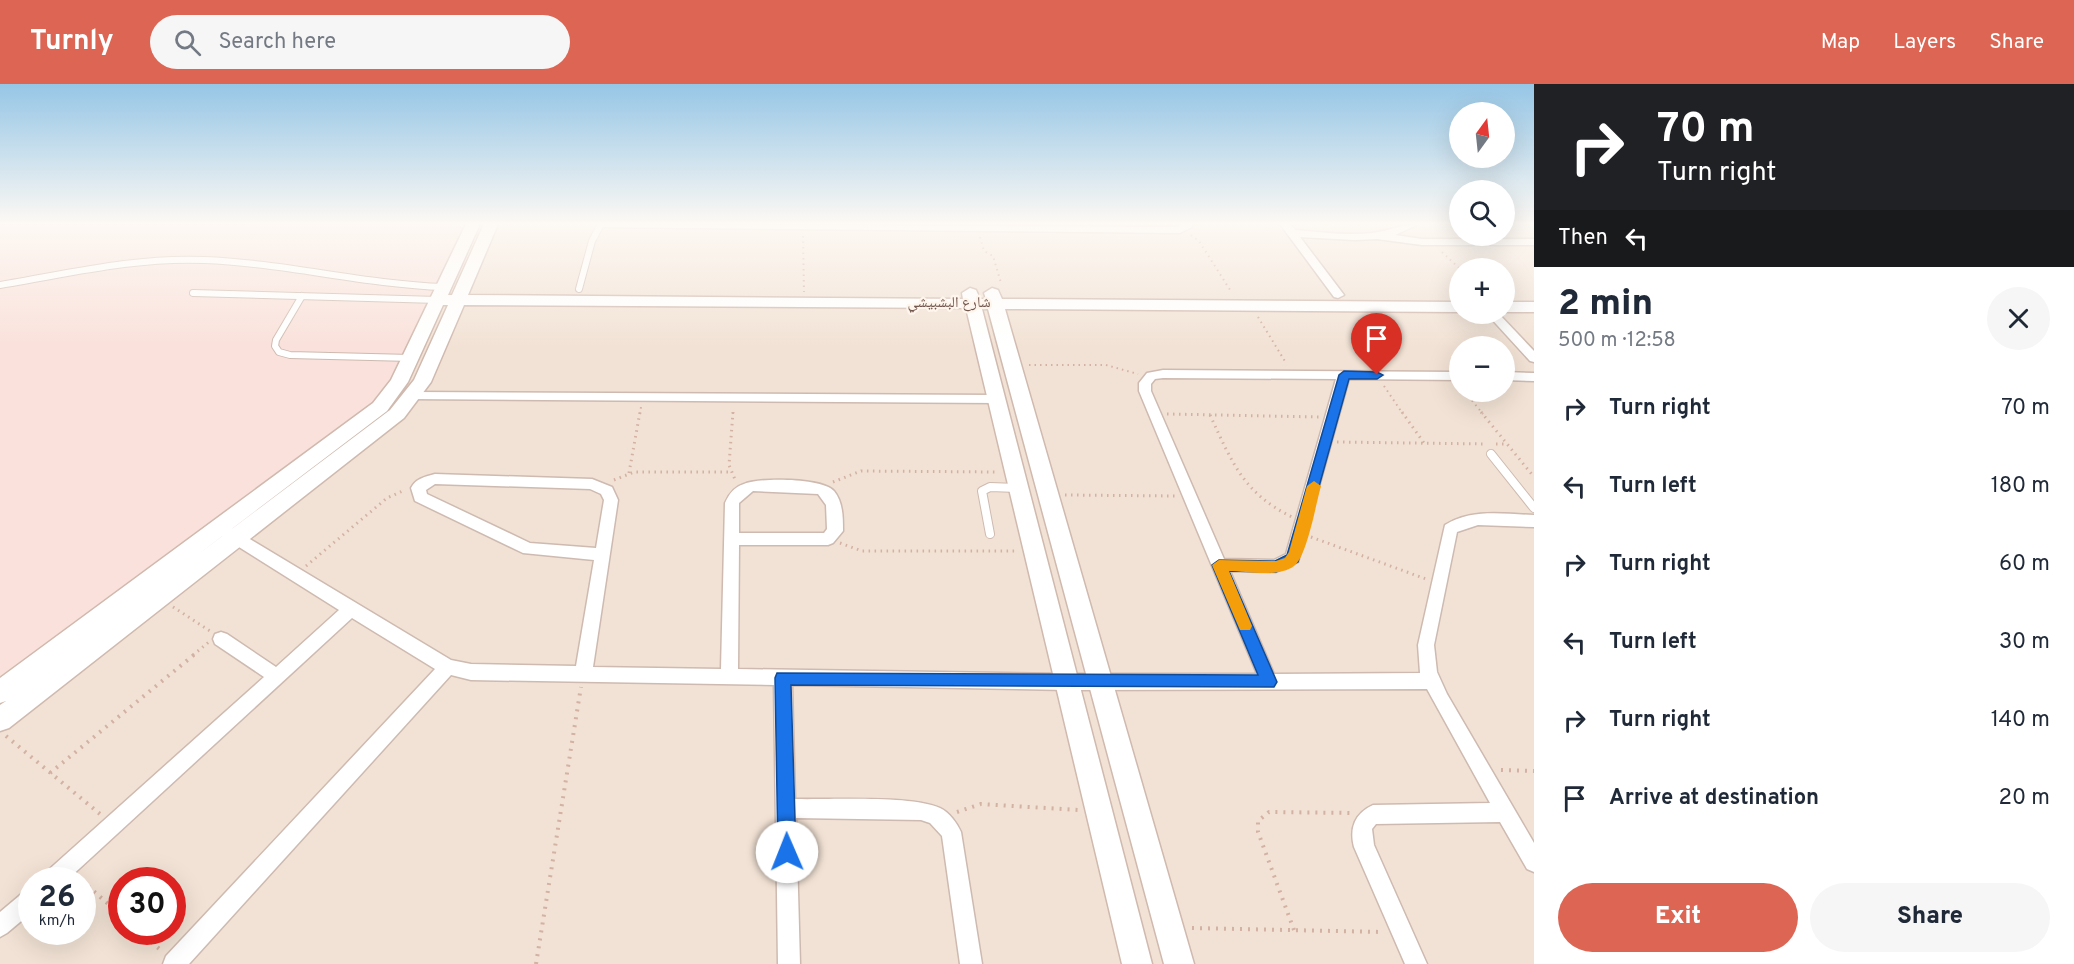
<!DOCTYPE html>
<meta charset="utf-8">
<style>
:root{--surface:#fff;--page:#f6f6f7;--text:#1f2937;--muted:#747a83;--accent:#dc6554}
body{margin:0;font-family:Overpass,"Noto Naskh Arabic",sans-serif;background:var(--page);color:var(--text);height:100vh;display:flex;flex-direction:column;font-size:22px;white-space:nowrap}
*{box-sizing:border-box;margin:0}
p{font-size:20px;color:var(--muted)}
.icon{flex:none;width:33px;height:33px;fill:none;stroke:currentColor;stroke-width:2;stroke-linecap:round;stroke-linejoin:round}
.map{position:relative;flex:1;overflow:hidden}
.side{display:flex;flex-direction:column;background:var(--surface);width:540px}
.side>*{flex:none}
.guide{background:#202124;color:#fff;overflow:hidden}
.needle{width:39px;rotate:15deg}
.buttons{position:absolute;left:1449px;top:18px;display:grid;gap:12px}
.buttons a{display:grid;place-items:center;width:66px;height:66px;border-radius:50%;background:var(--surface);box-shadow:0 6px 24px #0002;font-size:30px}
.speed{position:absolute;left:18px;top:783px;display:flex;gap:12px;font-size:30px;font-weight:700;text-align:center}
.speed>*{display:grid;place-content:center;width:78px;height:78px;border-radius:50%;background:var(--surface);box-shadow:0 6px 24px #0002;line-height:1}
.speed small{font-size:15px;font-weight:400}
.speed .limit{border:9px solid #d22;background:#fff;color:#111}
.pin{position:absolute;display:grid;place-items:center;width:51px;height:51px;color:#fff;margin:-62px -26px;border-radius:50% 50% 50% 0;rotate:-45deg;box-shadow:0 0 6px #0007}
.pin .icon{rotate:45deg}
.me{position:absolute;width:66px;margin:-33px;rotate:359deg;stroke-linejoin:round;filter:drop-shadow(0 0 4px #0008)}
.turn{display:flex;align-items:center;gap:21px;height:126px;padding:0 24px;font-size:27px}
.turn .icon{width:78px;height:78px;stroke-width:2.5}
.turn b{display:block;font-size:42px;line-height:51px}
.then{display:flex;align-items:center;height:57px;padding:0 24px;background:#0003;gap:12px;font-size:22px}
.round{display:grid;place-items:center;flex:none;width:63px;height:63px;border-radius:32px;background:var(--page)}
.summary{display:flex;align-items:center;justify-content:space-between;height:102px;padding:0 24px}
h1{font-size:36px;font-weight:800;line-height:45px}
.action{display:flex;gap:12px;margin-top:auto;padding:12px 24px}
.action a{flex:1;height:69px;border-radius:36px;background:var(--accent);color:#fff;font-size:24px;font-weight:800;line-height:69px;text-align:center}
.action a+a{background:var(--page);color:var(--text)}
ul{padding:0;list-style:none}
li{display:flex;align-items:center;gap:18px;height:78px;padding:0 24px}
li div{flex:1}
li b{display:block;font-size:22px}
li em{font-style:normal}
header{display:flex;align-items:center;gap:36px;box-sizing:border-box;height:84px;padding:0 30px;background:var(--accent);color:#fff}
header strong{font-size:28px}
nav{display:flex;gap:33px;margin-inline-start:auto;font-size:21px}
.search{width:420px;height:54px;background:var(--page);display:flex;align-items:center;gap:15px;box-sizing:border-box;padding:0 21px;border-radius:33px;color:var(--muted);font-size:22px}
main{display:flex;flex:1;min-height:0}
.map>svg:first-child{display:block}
.residential{fill:#f2e2d5;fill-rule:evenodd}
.commercial{fill:#fae1db}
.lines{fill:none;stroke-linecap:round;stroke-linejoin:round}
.lane-far1-casing{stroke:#cebab0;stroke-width:8}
.lane-casing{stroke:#cebab0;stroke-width:10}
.street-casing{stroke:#cebab0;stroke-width:3}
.secondary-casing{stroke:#d0b9ae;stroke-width:3}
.path-far2{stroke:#d3b1a3;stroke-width:2;stroke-dasharray:1.5 4;stroke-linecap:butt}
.path-far1{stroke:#d3b1a3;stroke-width:3;stroke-dasharray:1.5 4.5;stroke-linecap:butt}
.path{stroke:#d3b1a3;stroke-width:4;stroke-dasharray:2 6;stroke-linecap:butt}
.lane-far1{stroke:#fff;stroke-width:6}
.lane{stroke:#fff;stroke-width:8}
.street{fill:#fff;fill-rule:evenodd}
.secondary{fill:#fff;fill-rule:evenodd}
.route{fill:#1a73e8;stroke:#114b97;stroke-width:1.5}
.slow{fill:#f59e0b}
.labels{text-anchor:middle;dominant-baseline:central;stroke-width:4.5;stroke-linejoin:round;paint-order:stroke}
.far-street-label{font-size:15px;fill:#72564d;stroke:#fef5ec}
</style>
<header>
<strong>Turnly</strong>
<div class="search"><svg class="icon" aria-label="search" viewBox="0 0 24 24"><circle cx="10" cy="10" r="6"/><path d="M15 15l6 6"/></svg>Search here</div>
<nav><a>Map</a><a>Layers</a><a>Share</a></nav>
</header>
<main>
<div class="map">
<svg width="1534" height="880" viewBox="0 0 1534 880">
<rect width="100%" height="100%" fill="#fbf1e6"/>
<path class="residential" d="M0,140h1459l1,12h44l1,-12h29v740h-1534zM1460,184h44v46h-44zM1460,262h44v46h-44zM32,796h50v52h-50zM122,796h50v52h-50z"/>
<path class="commercial" d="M0,140h483l-79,164 -27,34 -377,287z"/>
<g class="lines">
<defs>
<g id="lane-far1">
<path d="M0,201c67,-11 135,-28 204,-25 80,3 159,24 240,27"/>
<path d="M579,205l13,-48 9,-17"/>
<path d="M193,209l245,7"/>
<path d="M302,212l-26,44 -1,6 4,6 11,3 121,3"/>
</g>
<g id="lane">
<path d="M1491,370l43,54"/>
<path d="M990,450l-8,-43 8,-4 27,1"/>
</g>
<g id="street">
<path d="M599,140l579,3 4,-3h10v3l-12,6 -576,-6z"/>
<path d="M1280,140h10l5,6c25,2 52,6 77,3 17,-2 31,-9 47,-9l-24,11 27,4h112v6h-112l-45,-6 -22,1 -55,-3 44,58 -6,3 -4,-1z"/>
<path d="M1487,230h12l35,37v11l-4,-1z"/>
<path d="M1163,286l297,2v8l-111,-1 -51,183 -22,10 -46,-1 44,103 146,-1 -2,-28 27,-120c26,-17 60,-11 89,-10v12l-56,-2 -21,7 -23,113 3,27 10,22 87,149v29l-7,-3 -27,-47 -124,2 -4,5 2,16 53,119h-22l-51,-117c-5,-19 1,-34 19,-42l117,-2 -63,-114 -360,1 -275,-5 3,114c35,1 116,-4 145,9 9,4 17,15 21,24l21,132h-22l-18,-128 -12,-13 -9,-3 -125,-2 4,146h-22l-4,-279 -303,-5 -20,-5 -262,289h-26l3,-8 269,-287 -83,-51 -285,262h-25l3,-7 219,-196 -49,-33 -2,-5 2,-5 6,-2 6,2 49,33 63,-57 -124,-78 -3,-4 3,-4h10l226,136 20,4 105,2 18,-106 -71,-7 -108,-52 -4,-13c5,-10 14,-11 24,-14l157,5 20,8 6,13 -25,167 128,2 4,-166c4,-9 9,-16 19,-19 15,-7 79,-6 90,7 9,11 9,26 9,40l-10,12 -5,2h-89l-1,124 329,5h190l-118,-283v-8l8,-10zM1163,294l173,1 -50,175 -12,6 -50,-1 -73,-168v-7l4,-5zM435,400l155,5 11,5 3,6 -8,48 -66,-5 -103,-49 -1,-4zM753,407l65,3 8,11 1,24 -3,4h-85v-30z"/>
<path d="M1504,288l30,1v8l-30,-1z"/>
<path d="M413,308l583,3 7,4 -7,4 -588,-4 -2,-3z"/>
<path d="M32,804v24l-25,21 -7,4v-25l25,-21z"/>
</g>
<g id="secondary">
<path d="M466,140h14l-32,71h4l32,-71h14l-30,71 495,4 -1,-6 8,-5 6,2 4,9h6l-2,-6 8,-5 6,2 4,9 458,3v10l-455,-3 189,655h-30l-176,-655h-6l170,655h-30l-156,-656 -502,-3 -33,77 -27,36 -395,310 -9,3v-26l6,-4 -6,2v-25l373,-275 18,-23zM443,221h5l-34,75 -24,30 -198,149 195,-148 21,-29z"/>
<rect x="1504" y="218" width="30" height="10"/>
</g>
</defs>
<use href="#lane-far1" class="lane-far1-casing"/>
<use href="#lane" class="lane-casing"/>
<use href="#street" class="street-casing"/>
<use href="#secondary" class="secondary-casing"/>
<g class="path-far2">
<path d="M1506,140l8,7"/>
<path d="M1191,151l8,6 33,52"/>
<path d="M803,152l1,56"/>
<path d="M980,153l4,14 9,5 8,27"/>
<path d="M1442,168l18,17"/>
<path d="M1258,233l28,46"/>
<path d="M1029,281h77l32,9"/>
<path d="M1384,302l19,28"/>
<path d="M1465,308l18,22"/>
<path d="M640,330l1,-7"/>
<path d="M733,330v-5"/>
</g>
<g class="path-far1">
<path d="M733,328l-4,53 7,17"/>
<path d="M1402,328l22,31"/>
<path d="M1481,328l53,65"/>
<path d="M1167,330l152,3"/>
<path d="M1210,331c22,47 33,78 82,102"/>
<path d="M1337,358l149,2"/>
<path d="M1496,360h12"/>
<path d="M629,389l11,-61"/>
<path d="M614,396l20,-8h97"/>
<path d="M833,398l28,-11 137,1"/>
<path d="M1065,411l110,1"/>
<path d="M1311,453l115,42"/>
<path d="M840,459l22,8h156"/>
<path d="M306,482l81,-68 18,-8"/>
<path d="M173,523l37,24"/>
<path d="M193,571l16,-13"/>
</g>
<g class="path">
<path d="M6,652l94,78"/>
<path d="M1501,686l33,1"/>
<path d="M50,689l145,-119"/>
<path d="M957,728l24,-8 97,6"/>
<path d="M82,797l40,35"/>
<path d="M1192,844l191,4"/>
<path d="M1294,846l-36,-98v-11l11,-9 84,1"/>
<path d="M139,848l24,20"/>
<path d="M536,880l45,-277"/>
</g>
<use href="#lane-far1" class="lane-far1"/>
<use href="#lane" class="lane"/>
<use href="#street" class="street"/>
<use href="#secondary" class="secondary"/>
</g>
<linearGradient id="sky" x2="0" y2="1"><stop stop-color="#96c6e6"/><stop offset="0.53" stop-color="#fdf9f4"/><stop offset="1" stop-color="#fdf9f4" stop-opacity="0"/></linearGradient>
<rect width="1534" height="263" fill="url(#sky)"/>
<path class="route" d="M1344,287l33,1 6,3 -6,4h-28l-51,183 -22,10 -47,-1 48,111 -3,5 -483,-2 5,167 -3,7 -6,2 -7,-2 -2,-7 -3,-174 2,-5 481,2 -46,-110 7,-5 56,1 12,-6 52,-180z"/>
<path class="slow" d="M1314,397l7,5c-5,17 -14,71 -27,80 -16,12 -47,5 -65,5l23,55 -2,4h-10l-28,-65 7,-5 57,1 9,-3 4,-6 18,-66z"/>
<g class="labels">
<g class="far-street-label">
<text x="949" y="219">شارع البشبيشي</text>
</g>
</g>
</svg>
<div class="buttons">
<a><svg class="needle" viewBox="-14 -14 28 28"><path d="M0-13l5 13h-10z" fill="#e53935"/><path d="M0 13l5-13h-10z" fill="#747a83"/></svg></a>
<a><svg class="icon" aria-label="search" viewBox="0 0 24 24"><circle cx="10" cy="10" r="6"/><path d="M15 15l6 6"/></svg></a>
<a>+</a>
<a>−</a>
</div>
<div class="speed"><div>26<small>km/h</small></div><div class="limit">30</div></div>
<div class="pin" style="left:1377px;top:291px;background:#d93025"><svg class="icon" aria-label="arrive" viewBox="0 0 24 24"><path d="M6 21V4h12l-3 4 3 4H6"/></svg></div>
<svg class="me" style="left:787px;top:768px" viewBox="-20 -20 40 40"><circle r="19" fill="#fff"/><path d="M0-13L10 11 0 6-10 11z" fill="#1a73e8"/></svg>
</div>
<section class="side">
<div class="guide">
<div class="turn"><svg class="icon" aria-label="right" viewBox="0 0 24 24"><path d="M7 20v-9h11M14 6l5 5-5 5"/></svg><div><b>70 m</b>Turn right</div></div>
<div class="then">Then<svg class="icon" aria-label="left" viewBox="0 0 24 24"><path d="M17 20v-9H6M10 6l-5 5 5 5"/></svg></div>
</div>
<div class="summary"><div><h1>2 min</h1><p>500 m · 12:58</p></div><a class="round"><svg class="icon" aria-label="close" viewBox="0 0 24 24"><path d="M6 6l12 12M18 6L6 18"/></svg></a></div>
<ul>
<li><svg class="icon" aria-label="right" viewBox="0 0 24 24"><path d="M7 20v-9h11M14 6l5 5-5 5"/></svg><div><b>Turn right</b></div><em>70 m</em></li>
<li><svg class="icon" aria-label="left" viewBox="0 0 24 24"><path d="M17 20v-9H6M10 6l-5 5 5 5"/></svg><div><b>Turn left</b></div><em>180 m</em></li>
<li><svg class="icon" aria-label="right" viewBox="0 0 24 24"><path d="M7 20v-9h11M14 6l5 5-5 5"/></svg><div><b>Turn right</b></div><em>60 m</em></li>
<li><svg class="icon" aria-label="left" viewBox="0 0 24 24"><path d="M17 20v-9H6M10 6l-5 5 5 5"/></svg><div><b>Turn left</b></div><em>30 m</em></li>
<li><svg class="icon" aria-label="right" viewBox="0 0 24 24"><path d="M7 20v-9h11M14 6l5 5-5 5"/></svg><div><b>Turn right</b></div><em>140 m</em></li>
<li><svg class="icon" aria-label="arrive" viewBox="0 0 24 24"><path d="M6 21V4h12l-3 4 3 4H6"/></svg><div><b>Arrive at destination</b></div><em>20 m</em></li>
</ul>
<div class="action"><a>Exit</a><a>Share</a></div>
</section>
</main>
